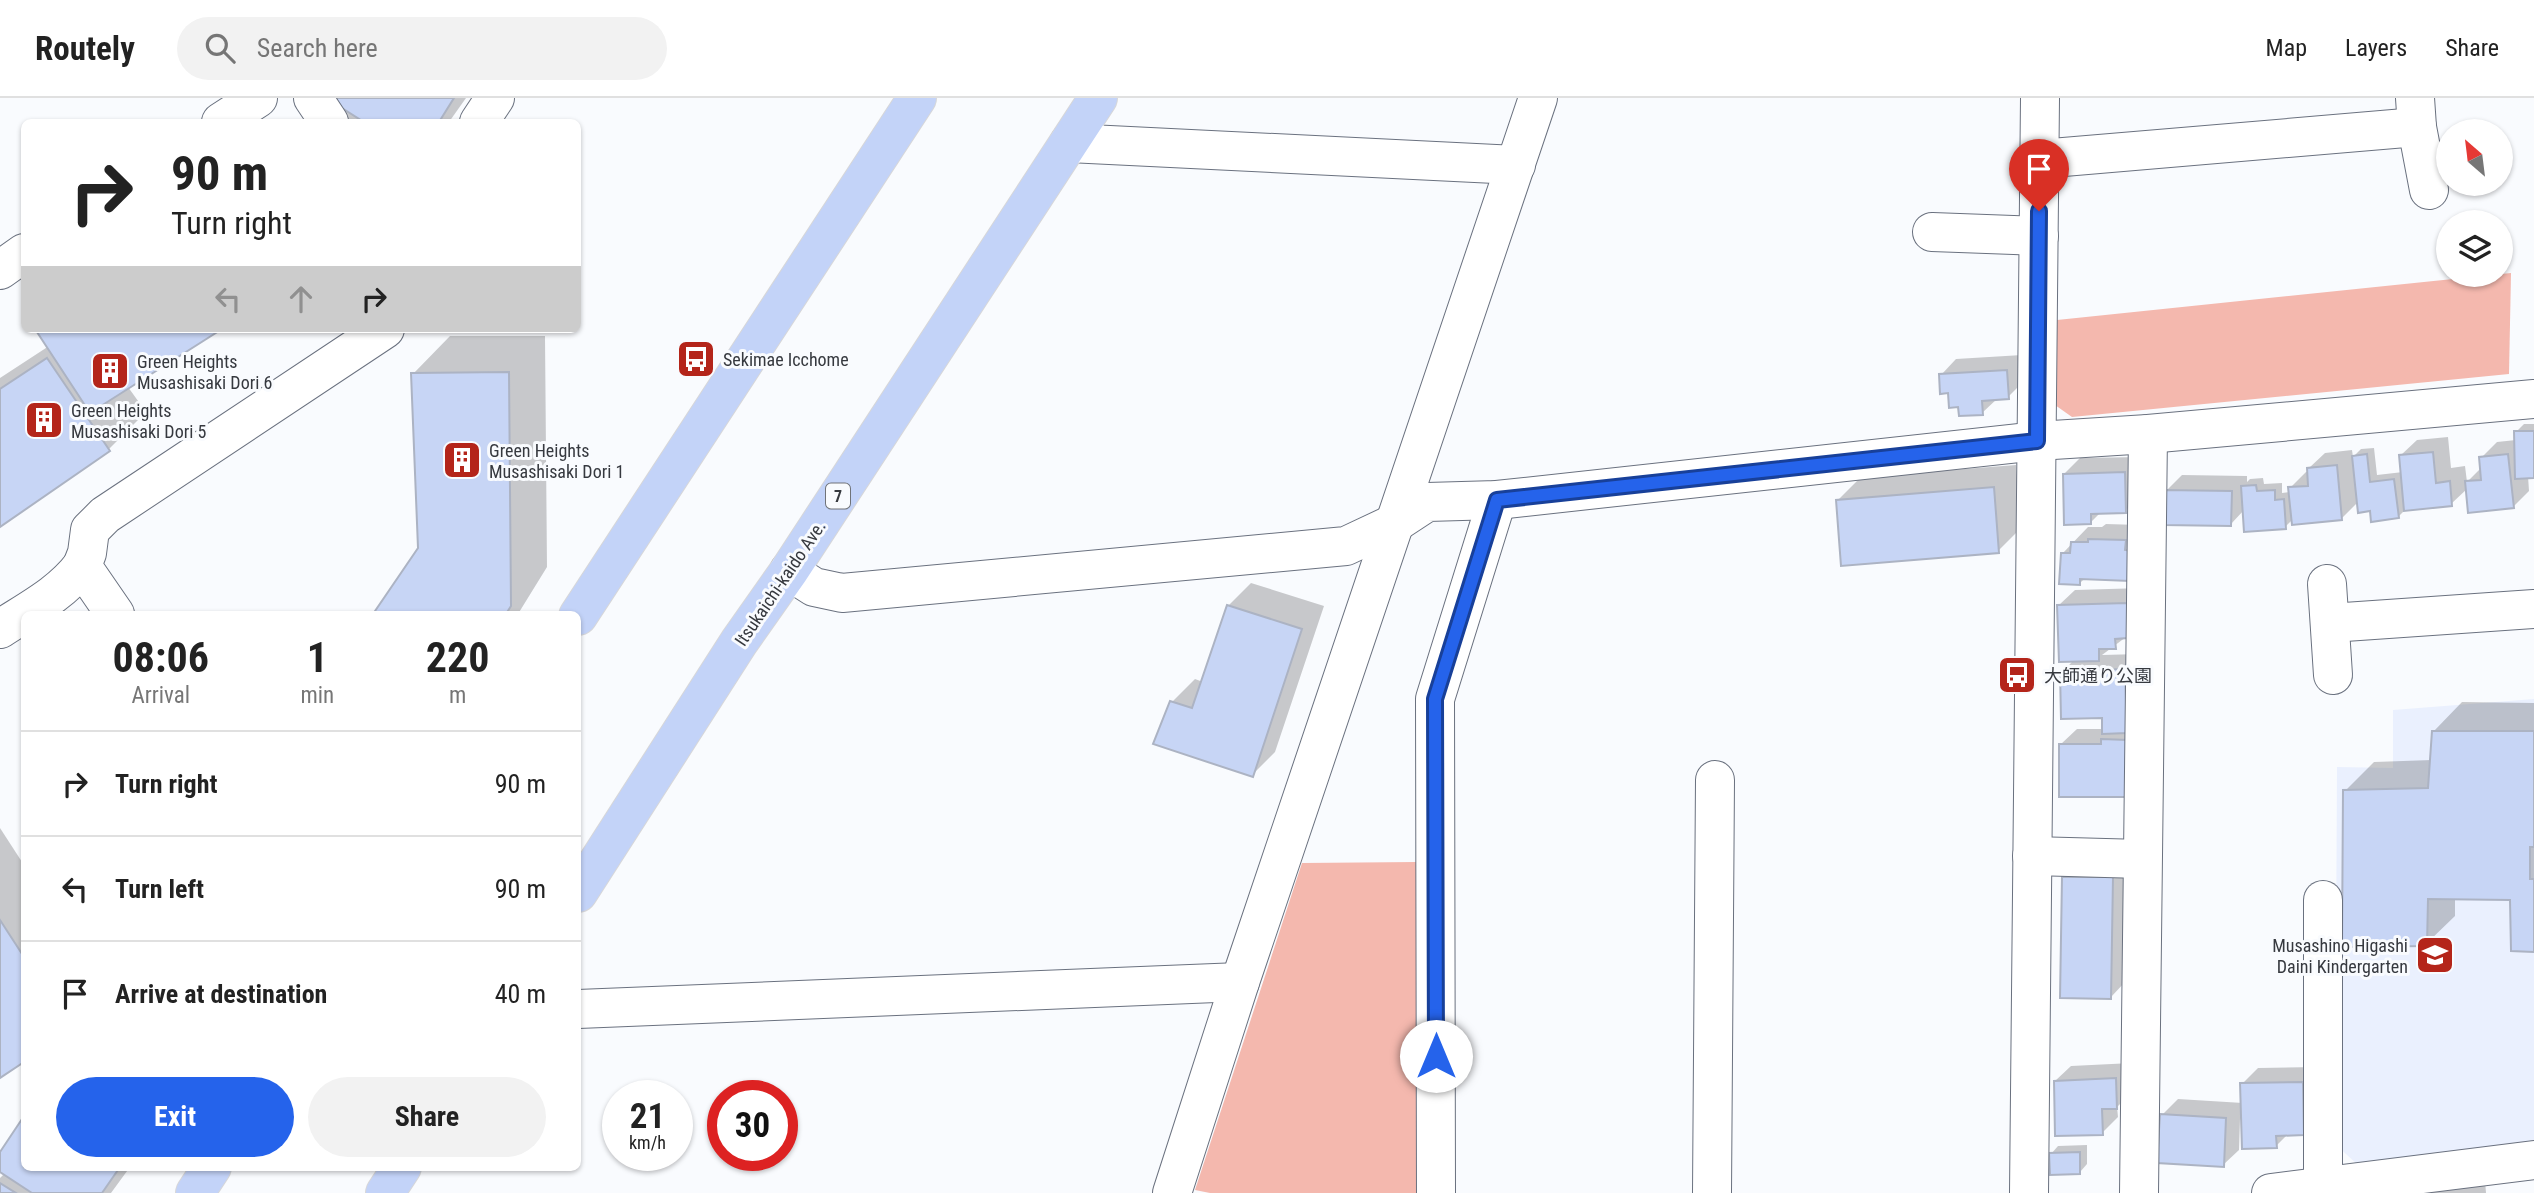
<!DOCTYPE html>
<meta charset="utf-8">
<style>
:root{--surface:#fff;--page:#f2f2f2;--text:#222;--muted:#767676;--line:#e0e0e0;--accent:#2563eb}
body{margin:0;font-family:"Roboto Condensed","Noto Sans JP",sans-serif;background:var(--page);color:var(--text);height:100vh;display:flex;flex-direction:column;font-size:26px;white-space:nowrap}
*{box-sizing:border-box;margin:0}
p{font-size:23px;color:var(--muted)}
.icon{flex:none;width:38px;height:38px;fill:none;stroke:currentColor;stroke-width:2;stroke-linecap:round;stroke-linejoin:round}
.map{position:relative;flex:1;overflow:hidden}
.sheet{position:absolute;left:21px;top:513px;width:560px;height:560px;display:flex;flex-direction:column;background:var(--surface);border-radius:10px;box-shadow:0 2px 5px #0004}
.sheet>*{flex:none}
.hud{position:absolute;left:21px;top:21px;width:560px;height:214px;border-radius:10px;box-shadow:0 2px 5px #0004;background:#fff;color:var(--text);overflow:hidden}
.needle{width:46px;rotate:332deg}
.tools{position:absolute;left:2436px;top:21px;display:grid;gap:14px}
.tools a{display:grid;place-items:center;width:77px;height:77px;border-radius:50%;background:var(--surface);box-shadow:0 2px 5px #0004;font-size:35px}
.speed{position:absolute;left:602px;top:982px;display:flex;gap:14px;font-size:35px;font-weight:700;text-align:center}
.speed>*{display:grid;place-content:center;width:91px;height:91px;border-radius:50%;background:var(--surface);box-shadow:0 2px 5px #0004;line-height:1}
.speed small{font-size:18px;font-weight:400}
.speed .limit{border:10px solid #d22;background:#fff;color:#111}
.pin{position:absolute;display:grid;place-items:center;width:60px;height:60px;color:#fff;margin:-72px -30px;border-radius:50% 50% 50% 0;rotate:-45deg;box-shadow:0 0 7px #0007}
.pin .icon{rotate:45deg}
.me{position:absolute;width:77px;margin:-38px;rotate:0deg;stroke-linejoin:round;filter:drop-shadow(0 0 5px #0008)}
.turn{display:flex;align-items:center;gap:24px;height:147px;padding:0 35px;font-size:32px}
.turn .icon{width:91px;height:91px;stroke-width:2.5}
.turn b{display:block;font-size:49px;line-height:60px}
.lanes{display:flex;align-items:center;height:66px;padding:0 35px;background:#0003;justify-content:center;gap:35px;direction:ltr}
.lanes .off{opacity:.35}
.eta{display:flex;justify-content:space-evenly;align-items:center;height:119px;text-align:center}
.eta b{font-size:42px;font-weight:700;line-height:49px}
.action{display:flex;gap:14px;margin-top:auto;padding:14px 35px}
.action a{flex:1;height:80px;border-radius:42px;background:var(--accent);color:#fff;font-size:28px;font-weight:700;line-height:80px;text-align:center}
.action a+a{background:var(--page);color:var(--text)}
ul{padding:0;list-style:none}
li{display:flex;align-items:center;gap:21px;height:105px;padding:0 35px;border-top:2px solid var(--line)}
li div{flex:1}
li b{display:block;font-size:26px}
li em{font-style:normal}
header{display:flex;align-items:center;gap:42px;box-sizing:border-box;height:98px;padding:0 35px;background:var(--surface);border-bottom:2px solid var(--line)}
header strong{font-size:33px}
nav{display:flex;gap:38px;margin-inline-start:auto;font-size:24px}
.search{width:490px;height:63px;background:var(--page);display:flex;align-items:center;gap:18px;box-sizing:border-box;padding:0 24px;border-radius:38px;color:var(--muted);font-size:26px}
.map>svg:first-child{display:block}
.built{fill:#eaf0fe}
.green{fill:#f4b8ae}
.shadow{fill:#0003}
.building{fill:#c7d5f5;stroke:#acb3c3;stroke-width:2}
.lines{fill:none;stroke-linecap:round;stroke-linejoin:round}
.minor-casing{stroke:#6a717f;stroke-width:40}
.major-casing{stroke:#d7d7d9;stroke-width:40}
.minor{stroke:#fff;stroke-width:38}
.major{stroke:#c3d3f8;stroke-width:38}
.route-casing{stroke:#184099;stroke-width:18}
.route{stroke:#2563eb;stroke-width:12}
.labels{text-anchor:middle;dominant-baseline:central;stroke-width:6;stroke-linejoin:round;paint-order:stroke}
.shield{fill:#f9fbfe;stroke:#707378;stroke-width:2}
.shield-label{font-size:16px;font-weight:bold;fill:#36393f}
.poi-label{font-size:18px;fill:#36393f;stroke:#f9fbfe;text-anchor:start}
.street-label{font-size:18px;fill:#36393f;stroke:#f9fbfe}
</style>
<header>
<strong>Routely</strong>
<div class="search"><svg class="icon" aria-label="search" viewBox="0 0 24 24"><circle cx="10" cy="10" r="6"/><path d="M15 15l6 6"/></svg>Search here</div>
<nav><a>Map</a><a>Layers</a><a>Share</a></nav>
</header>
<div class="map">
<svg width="2534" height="1095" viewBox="0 0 2534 1095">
<rect width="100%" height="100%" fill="#f9fbfe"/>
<path class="built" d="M2534,601v443l-177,22 -22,-20 2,-377 56,1v-58z"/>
<g class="green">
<path d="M2511,175l-2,101 -437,43 -17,-12 2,-85z"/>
<path d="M1416,764l2,331h-208l-15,-3 107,-327z"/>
</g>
<g class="shadow">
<path d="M329,0h137l-17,24h-128z"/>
<path d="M37,231h182l-91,58 18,25 -37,37 -109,75v-146l49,-32z"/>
<path d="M450,238h95l2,231 -29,47h-143l45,-66 -7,-174z"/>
<path d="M2022,257l2,26 -16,16 -10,1 -16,15 -22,-8 -19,-30 15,-16z"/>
<path d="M2524,326h10v52h-6l1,15 -16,16 -45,-19 -17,16 -45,5 -8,8 -26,-8 -13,-8 -18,18h-48l-8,8 -41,-17 -13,14 -65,-33 16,-16 65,1v6l3,-3 13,-1 1,6 18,-1v10l8,-1v-4l16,-16h3v-4l16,-15 27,-3 1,7 8,-8 13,-1 3,27 26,-3 -2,-17 16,-15 31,-3 3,31 14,-2 2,16 15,-15 -1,-9 16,-16 19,-2v-8z"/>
<path d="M2140,359l1,38 -16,16 -24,1 -10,10 -27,-48 16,-16z"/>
<path d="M2016,367l5,63 -23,23 -160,-51 23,-23z"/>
<path d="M2106,426l34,1 5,38 -60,15 -6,6 -17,-30 26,-27h14z"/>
<path d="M1251,485l73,23 -49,146 -23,23 -80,-73 23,-23 8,3 25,-76z"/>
<path d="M2142,490l-16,49 -24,18 38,-1 2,126 -81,-36 16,-15h27l-1,-13 -41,-44 12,-12 -15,-55 16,-15z"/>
<path d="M2462,604l72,1v247l-22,-51 -57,-1v18l-29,28 -81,-153 29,-29 58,-2 2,-29z"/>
<path d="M0,730l24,37v195l-24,16z"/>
<path d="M2080,764h48l-2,119 -15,16 -47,-120z"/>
<path d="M2132,965v29l-15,15 1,10 -16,16 -47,-52 16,-15z"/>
<path d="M2318,969l1,50 -31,17 -12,12 -36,-27 -1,31 -16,15 -61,-50 16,-16 65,4 -1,-19 16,-16z"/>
<path d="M24,1021v48h106l-19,26h-111v-15l5,-5 -5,-3v-15z"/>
<path d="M2087,1047v19l-7,8 -29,-18 7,-8z"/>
<path d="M2485,1082l1,13h-58l8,-8z"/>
</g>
<g class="building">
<path d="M326,0h128l-15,24h-75z"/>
<path d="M35,231h187l-132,84z"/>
<path d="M47,260l63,93 -110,76v-138z"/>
<path d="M2007,272l2,29 -27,2 1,14 -24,1 -1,-9 -9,1 -1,-15 -8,1 -1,-20z"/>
<path d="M509,274l2,234 -5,8h-133l45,-66 -7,-175z"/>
<path d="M2514,333h20v47l-19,1z"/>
<path d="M2433,354l3,31 14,-2 2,25 -48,5 -5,-56z"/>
<path d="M2367,356l3,28 24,-3 5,39 -28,4 -1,-11 -12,2 -6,-57z"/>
<path d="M2508,356l6,54 -46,5 -3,-32 16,-1 -2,-23z"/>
<path d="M2337,367l5,55 -50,5 -4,-38 20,-1 -1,-18z"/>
<path d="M2125,374l1,41 -35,1v10l-27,1 -1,-51z"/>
<path d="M2256,387l1,6 18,-1v10l9,-1 2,30 -42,3 -3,-46z"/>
<path d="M1994,389l5,66 -158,13 -5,-66z"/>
<path d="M2164,392l68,1 -1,35 -67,-1z"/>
<path d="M2088,441l38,1 -1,10 7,1 -2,30 -50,-2v6l-21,-1 2,-31h9l1,-11h17z"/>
<path d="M2127,505l1,35 -13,1 1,10h-17v12l-40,1 -2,-57z"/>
<path d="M1227,507l75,24 -49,148 -100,-33 17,-43 22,7z"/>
<path d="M2125,571l2,64 -25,1v-16l-41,1 -1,-48z"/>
<path d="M2432,633h102v116h-4v32h4v73l-23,-1 -1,-51 -82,-1 -1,47 -85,1 1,-157 85,-2z"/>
<path d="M2101,641l27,1 -1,57h-68v-53h42z"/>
<path d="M2062,779h51l-2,122 -51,-1z"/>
<path d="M0,822l24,37v105l-24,16z"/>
<path d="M2116,980l1,31h-15l1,26 -48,1 -1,-55z"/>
<path d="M2303,984l1,53 -28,1 1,12 -35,1 -2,-66z"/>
<path d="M2160,1016l66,4 -2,49 -67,-4z"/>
<path d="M24,1018v51h96l-18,26h-70l-32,-21v-20z"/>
<path d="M2080,1054v22l-30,1 -1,-22z"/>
<path d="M0,1085l16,10h-16z"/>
</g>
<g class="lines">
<defs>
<g id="minor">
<path d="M313,0l16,24"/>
<path d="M2415,0l2,29 12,63"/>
<path d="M221,24l37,-24"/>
<path d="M479,24l16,-24"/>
<path d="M1069,45l447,22"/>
<path d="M2040,61l377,-32"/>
<path d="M1932,134l107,4"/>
<path d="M0,172l24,-17"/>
<path d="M789,473l25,16 28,6 504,-47 49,-23 32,-21 70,-2 540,-59 111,-7 386,-35"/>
<path d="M2327,486l6,91"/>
<path d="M115,516l-33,-48 5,-13 3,-23 15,-15 280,-186"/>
<path d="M2330,525l204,-14"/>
<path d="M0,531c29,-19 61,-35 82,-63"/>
<path d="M2032,758l110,3"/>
<path d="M578,911l662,-27"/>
<path d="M1172,1095l68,-211 298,-884"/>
<path d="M1436,1095l-1,-494 62,-199"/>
<path d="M1712,1095l3,-413"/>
<path d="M2029,1095l11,-1095"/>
<path d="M2139,1095l9,-759"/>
<path d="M2271,1095l263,-33"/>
<path d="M2323,1095v-293"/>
</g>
<g id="major">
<path d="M578,518l339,-518"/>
<path d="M578,795l161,-251 50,-71 309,-473"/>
<path d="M195,1095l17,-26"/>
<path d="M385,1095l17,-26"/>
</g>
</defs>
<use href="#minor" class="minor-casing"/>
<use href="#major" class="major-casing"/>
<use href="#minor" class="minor"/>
<use href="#major" class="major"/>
</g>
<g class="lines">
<defs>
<path id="route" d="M1436,958l-1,-357 62,-199 540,-59 2,-230"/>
</defs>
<use href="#route" class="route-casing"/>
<use href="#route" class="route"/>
</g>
<defs>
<symbol id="bus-square" viewBox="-11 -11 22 22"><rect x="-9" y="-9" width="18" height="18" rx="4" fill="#b4251a" stroke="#f9fbfe"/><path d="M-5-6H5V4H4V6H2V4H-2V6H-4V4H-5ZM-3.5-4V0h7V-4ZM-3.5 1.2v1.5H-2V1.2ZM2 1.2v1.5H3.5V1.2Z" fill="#fff"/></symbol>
<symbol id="building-square" viewBox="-11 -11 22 22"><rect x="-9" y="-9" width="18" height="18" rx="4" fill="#b4251a" stroke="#f9fbfe"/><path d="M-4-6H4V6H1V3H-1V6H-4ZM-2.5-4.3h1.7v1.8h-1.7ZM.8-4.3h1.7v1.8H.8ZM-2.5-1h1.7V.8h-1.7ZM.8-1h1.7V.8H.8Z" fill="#fff"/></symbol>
<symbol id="school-square" viewBox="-11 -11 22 22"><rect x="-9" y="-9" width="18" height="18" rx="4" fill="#b4251a" stroke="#f9fbfe"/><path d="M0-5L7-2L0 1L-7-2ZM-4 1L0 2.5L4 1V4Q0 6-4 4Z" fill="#fff"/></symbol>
</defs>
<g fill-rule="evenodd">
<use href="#bus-square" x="674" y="239" width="44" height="44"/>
<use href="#building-square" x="88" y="251" width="44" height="44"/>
<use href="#building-square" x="22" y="300" width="44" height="44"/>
<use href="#building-square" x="440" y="340" width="44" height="44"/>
<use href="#bus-square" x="1995" y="555" width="44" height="44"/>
<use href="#school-square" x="2413" y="835" width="44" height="44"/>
</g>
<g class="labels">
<rect class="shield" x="826" y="385.5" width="24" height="25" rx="5"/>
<g class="shield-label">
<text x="838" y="398">7</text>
</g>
<g class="poi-label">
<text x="723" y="261">Sekimae Icchome</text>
<text x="137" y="263">Green Heights<tspan x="137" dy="21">Musashisaki Dori 6</tspan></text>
<text x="71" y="312">Green Heights<tspan x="71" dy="21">Musashisaki Dori 5</tspan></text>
<text x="489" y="352">Green Heights<tspan x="489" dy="21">Musashisaki Dori 1</tspan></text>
<text x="2044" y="577">大師通り公園</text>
<text x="2408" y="847" text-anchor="end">Musashino Higashi<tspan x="2408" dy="21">Daini Kindergarten</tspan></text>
</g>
<g class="street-label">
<text transform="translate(780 485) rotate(-56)">Itsukaichi-kaido Ave.</text>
</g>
</g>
</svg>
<div class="tools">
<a><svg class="needle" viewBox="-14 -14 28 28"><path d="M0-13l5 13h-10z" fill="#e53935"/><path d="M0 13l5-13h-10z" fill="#767676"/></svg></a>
<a><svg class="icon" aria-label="layers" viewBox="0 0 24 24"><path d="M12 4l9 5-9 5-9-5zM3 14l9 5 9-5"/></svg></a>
</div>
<div class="speed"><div>21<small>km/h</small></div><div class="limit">30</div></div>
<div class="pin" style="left:2039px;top:113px;background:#d93025"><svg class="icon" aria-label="arrive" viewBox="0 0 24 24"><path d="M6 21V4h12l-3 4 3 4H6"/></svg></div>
<svg class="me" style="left:1436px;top:958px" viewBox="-20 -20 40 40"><circle r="19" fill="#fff"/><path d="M0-13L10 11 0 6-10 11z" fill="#2563eb"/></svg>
<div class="hud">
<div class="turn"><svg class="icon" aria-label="right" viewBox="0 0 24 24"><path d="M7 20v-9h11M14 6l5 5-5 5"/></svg><div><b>90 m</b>Turn right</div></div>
<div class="lanes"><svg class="icon off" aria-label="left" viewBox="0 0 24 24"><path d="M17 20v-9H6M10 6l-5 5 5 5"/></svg><svg class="icon off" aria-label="ahead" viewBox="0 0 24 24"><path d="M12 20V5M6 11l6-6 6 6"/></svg><svg class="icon" aria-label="right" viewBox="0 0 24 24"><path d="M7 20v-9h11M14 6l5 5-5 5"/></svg></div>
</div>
<section class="sheet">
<div class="eta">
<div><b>08:06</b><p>Arrival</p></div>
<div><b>1</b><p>min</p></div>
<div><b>220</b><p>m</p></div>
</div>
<ul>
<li><svg class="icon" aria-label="right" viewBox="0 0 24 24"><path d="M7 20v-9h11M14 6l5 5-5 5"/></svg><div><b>Turn right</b></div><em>90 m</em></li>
<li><svg class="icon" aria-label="left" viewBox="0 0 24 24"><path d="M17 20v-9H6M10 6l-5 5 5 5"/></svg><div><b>Turn left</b></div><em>90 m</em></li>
<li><svg class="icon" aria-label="arrive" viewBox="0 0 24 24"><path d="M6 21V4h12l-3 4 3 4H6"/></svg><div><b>Arrive at destination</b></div><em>40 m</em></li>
</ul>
<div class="action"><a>Exit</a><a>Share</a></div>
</section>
</div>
